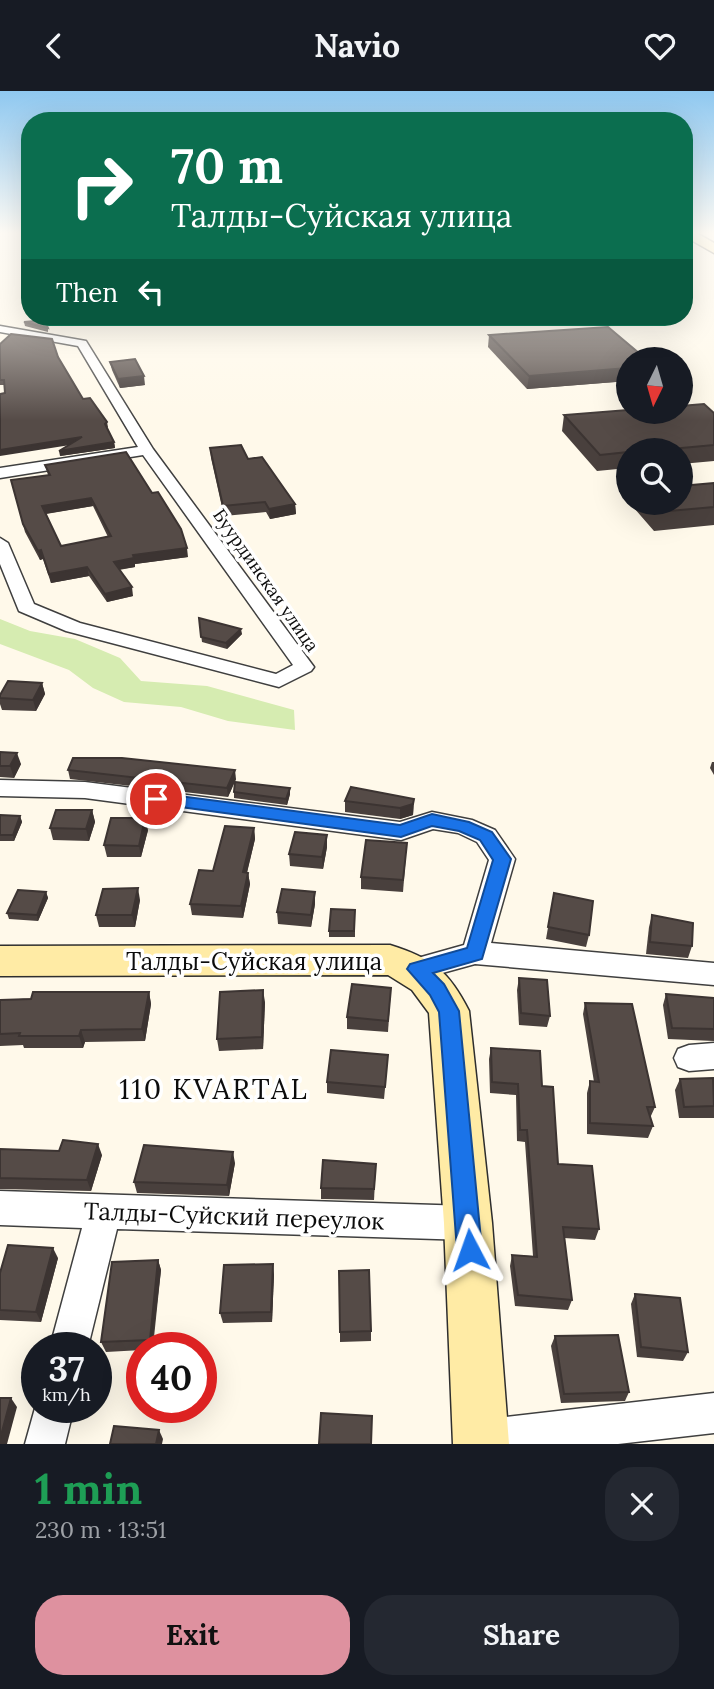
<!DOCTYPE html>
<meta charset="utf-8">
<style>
:root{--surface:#171b24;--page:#242831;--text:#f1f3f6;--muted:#9ea1a6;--accent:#de919f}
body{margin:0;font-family:Lora,serif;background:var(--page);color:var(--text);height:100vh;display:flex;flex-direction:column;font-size:26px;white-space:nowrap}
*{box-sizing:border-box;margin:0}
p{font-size:23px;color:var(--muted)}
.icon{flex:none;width:38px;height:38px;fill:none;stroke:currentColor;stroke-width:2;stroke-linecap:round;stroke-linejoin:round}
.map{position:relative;height:1353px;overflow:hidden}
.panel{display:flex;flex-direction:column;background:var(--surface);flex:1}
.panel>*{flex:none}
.banner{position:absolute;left:21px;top:21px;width:672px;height:214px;border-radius:28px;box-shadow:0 7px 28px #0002;background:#0b6e4f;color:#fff;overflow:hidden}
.needle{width:46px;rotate:185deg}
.tools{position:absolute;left:616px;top:256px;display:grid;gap:14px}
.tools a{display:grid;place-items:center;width:77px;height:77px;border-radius:50%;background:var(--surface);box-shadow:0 7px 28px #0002;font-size:35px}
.speed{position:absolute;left:21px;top:1241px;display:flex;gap:14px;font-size:35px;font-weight:700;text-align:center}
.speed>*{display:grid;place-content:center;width:91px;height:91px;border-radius:50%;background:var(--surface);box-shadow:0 7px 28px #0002;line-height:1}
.speed small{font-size:18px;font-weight:400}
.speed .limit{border:10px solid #d22;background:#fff;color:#111}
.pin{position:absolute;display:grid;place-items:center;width:60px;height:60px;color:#fff;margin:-30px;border:4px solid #fff;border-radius:50%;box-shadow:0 2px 7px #0007}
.me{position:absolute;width:77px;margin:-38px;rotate:356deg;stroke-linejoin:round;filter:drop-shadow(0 0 5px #0008)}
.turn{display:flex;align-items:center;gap:24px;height:147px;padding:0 35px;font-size:32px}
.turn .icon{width:91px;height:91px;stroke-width:2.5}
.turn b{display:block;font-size:49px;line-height:60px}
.then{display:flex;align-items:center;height:66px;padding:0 35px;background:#0003;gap:14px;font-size:26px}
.round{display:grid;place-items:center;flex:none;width:74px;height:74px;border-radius:28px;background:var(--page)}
.headline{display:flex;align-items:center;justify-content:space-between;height:119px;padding:0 35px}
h1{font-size:42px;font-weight:800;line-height:52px;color:#1e9e55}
.cta{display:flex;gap:14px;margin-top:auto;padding:14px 35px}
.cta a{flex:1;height:80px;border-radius:28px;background:var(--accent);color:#111;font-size:28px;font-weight:800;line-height:80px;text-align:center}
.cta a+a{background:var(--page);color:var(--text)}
header{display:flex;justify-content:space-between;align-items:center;height:91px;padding:0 35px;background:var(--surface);font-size:32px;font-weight:800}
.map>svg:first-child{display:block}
.green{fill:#d6ecb1}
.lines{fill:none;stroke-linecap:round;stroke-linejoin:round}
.street-casing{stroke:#3f3f3f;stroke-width:3}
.secondary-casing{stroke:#2e2e2e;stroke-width:3}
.street{fill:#fff;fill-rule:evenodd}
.secondary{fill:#ffeba5;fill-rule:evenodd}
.wall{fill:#49403d;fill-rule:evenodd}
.shaded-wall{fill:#3c3432}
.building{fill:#554b47;stroke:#3c3432;stroke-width:2;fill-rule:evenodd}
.route{fill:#1a73e8;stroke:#114b97;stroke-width:2}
.labels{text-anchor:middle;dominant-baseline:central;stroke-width:7;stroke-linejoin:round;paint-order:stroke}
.far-street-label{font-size:18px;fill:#0c0c0c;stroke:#fff}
.near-street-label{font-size:24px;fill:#0c0c0c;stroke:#fff}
.near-quarter-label{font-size:28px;letter-spacing:2px;fill:#0c0c0c;stroke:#fff}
</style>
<header><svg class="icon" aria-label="back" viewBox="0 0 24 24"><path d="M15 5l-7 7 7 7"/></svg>Navio<svg class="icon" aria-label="heart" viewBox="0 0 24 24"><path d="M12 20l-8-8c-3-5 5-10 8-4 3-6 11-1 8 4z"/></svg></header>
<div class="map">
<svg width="714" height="1353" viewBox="0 0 714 1353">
<rect width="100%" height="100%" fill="#fff9ea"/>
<path class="green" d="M0,528l30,12 45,8 45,19 21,23 66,5 87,24 1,20 -67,-9 -47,-14 -57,-5 -31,-14 -24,-18 -69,-26z"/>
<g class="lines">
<defs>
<g id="street">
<path d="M0,235l86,15 67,108 158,214 3,4 -3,4 -32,16 -213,-56 -47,-20 -19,-47v-26l8,5 26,61 46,19 196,51 17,-9 -150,-210 -143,23v-10l138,-21 -60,-101 -78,-14z"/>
<path d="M0,689l85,2 315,40 32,-10 40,8 23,10 20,29 -24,84 223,20v22l-239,-21 -58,16 -10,-3 -4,-8 4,-8 57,-16 25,-85 -12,-18 -19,-9 -25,-4 -32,11 -316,-42 -85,-2z"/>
<path d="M714,952v26l-25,2 -11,-4 -4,-9 4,-9 11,-4z"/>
<path d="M0,1100l468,15 12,5 5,12 -5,12 -12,5 -351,-11 -29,118h-38l32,-119 -82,-3z"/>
<path d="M714,1302v40l-96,11h-156l-2,-4 6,-14 14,-6z"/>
<path d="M37,1310v6h37l-9,37h-40z"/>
</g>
<g id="secondary">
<path d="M684,141h11l19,11v10l-30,-17z"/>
<path d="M390,854c42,13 59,26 79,66l23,212 17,221h-56l-9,-221 -15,-210 -17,-23 -24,-15 -388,1v-30z"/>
</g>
</defs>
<use href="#street" class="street-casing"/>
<use href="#secondary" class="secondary-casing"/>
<use href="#street" class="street"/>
<use href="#secondary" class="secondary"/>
</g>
<g class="wall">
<path d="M140,226h53l-4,6 -49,-1z"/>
<path d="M24,231l24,6v4l-23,-6z"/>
<path d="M489,244l139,24v22l-101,8 -39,-42z"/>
<path d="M0,253l58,13 25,42 24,23 1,5 -1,1 7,14 1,6 -55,8 9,-11 -64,-52v-8h-5z"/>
<path d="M110,271l35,23 -25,3 -8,-18z"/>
<path d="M714,322v48l-33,3v-14h-53v18l-31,3 -35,-40 2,-16z"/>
<path d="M210,357l38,11 47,45 1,10 -26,5 -4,-7 -42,4 -13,-58z"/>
<path d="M45,374l143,92 -53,7v3l-16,3 14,26 -26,6 -18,-26 -38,7 -8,-24 -3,1 -15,-28 -14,-52 37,-5zM93,415l15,31 -47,9 -15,-32z"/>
<path d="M714,392v42l-60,6 -20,-23 1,-6h46z"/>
<path d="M199,527l43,16 -15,15 -25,-7z"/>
<path d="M42,592l3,11 -9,17 -34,-1 -2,-6v-9z"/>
<path d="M0,661l21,12 -7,14 -14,-1z"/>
<path d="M712,671h2v13l-4,-7z"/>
<path d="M68,679l168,9 -8,18 -158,-18z"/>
<path d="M234,701l56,2 -3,11 -53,-7z"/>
<path d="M414,708l-1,16 -13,4 -55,-7v-11z"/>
<path d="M92,719l3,12 -6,19 -36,-1 -3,-12z"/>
<path d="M0,724l20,1 2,6 -8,19h-14z"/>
<path d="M254,737l1,11 -8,34h1l2,11 -7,34 -51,-3 -2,-11 23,-33z"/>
<path d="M148,739l-7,27h-34l-3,-12z"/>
<path d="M327,744v12l-4,22 -33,-3 -1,-12z"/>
<path d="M406,764l-3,37 -42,-3v-12z"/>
<path d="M46,801l2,6 -10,23 -29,-2 -2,-6z"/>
<path d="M315,801v12l-4,23 -33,-3 -1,-12z"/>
<path d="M554,802l35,42 -3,12 -40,-8z"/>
<path d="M140,809l-5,27h-36l-3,-12z"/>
<path d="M355,819v27h-26v-6z"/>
<path d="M652,824l40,31 -4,12 -42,-4 3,-27z"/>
<path d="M519,887l31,38 -3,11 -28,-2 -2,-35z"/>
<path d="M391,897l-3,44 -41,-3v-12z"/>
<path d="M149,901l2,12 -6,37 -60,1 -2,6h-59l-1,-3 -23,1v-46z"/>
<path d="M666,903l48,4v43l-46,-2 -5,-34z"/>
<path d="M265,911l-2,47 -44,2 -2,-12z"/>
<path d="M585,912l70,104 -5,11 3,8 -5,12 -61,-4v-41l3,-12 4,1 -11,-68z"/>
<path d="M491,957l51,38 16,78 41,65 -4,11 -31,-2 8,62 -4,10 -53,-4 -5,-40 2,-11 21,1 -8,-114 -8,-1 -1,-46 -26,-2 -1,-34z"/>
<path d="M387,976l-3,32 -57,-6v-11z"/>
<path d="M680,988l34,2v37h-35l-4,-28z"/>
<path d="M0,1058l59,2 43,4 -11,36 -91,-2z"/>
<path d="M235,1072l-6,33 -92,-3 -3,-11z"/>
<path d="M376,1073l-2,36 -53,-1v-11z"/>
<path d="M58,1167l-17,64 -41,-2v-47z"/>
<path d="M158,1169l3,10 -8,77h-11v3l-36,2 -5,-10z"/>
<path d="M274,1183l-2,48 -49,1 -3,-10z"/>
<path d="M635,1203l53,58 -5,9 -46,-4 -6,-53z"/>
<path d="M371,1240v10l-31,1v-10z"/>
<path d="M555,1245l74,56 -4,9 -64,2 -10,-57z"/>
</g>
<g class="shaded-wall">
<path d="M188,226h5l-4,6z"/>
<path d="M628,277v13l-101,8 2,-13z"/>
<path d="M144,285l1,9 -25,3 -2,-9z"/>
<path d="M82,346l1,6 -83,13v-6z"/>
<path d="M114,351l1,6 -55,8 -1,-5z"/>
<path d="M91,407l2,8 -49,8 -2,-8z"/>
<path d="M295,413l1,10 -26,5 -1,-10z"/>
<path d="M187,457l1,9 -53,7v3l-20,3 -1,-8 19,-7z"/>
<path d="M41,459l2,9 -3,1 -2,-9z"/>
<path d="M87,476l2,9 -38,7 -2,-9z"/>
<path d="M132,496l1,9 -26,6 -2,-8z"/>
<path d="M241,538l1,5 -15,15 -1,-6z"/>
<path d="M42,592l3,11 -9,17 -3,-11z"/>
<path d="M17,662l4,11 -7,14 -4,-12z"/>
<path d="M235,679l1,9 -8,18 -1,-9z"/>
<path d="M290,697v6l-3,11 -1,-6z"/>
<path d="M414,708l-1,16 -13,4v-11z"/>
<path d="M92,719l3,12 -6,19 -3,-12z"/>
<path d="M20,725l2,6 -8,19 -1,-6z"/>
<path d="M145,727l3,12 -7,27 -2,-11z"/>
<path d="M254,737l1,11 -11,45 -1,-12z"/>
<path d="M327,744v12l-4,22 -1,-12z"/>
<path d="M248,782l2,11 -7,34 -2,-12z"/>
<path d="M138,797l2,12 -5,27 -3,-12z"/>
<path d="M46,801l2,6 -10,23 -1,-6z"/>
<path d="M315,801v12l-4,23v-12z"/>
<path d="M263,899l2,12 -2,47 -1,-12z"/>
<path d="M149,901l2,12 -6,37 -3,-12z"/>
<path d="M81,939l4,12 -2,6 -4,-12z"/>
<path d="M98,1053l4,11 -11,36 -4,-11z"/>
<path d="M233,1061l2,11 -6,33 -2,-11z"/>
<path d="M53,1157l5,10 -17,64 -5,-10z"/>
<path d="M158,1169l3,10 -9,77 -2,-7z"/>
<path d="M273,1173l1,10 -2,48 -1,-10z"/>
<path d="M11,1307l6,9 -10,37h-7v-5z"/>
<path d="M159,1339l4,9 -1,5h-6z"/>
</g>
<g class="building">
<path d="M45,229l3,8 -24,-6z"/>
<path d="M608,236l38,32h-18v9l-99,8 -40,-41z"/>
<path d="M11,243l41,5 6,18 25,42 7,-1 17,24 -2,2 9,18 -55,9 23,-14 -82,13v-56l5,-1 -1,-13h-4v-36z"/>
<path d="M135,268l9,17 -26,3 -8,-17z"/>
<path d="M704,313l10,9v32l-54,5h-32v2l-28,3 -36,-40 64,-5 53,1v-5z"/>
<path d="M241,354l7,14 14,-2 33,47 -26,5 -4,-7 -42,4 -13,-58z"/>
<path d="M126,361l26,41 6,-1 23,37 6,19 -54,7 1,3 -20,4 18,25 -27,7 -18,-27 -38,7 -8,-24 -3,1 -15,-27 -12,-44 39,-5 -5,-10zM91,407l20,38 -50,10 -19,-40z"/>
<path d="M714,392v24l-56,5 -9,-10h32v-16z"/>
<path d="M199,527l42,11 -15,14 -25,-6z"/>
<path d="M8,590l34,2 -9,17 -33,-2v-3z"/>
<path d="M0,661l17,1 -7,13h-10z"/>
<path d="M73,667h49l113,12 -8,18 -159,-18z"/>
<path d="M235,691l55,6 -4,11 -52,-7z"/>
<path d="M351,696l63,12 -1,5 -13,4 -55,-7z"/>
<path d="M56,719h36l-6,19 -36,-1z"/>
<path d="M0,724l20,1 -7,19h-13z"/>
<path d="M111,727h34l-6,28 -35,-1z"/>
<path d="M225,735l29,2 -11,44 5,1 -7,33 -51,-2 9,-34 14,1z"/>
<path d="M295,741l32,3 -5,22 -33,-3z"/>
<path d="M366,749l41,3 -4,37 -42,-3z"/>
<path d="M138,797l-6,27h-36l7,-26z"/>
<path d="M282,798l33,3 -4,23 -34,-3z"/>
<path d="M18,799l28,2 -9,23 -30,-2z"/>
<path d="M554,802l39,8 -4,34 -41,-8z"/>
<path d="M331,818l24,1 -1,21h-25z"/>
<path d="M652,824l41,8 -1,23 -42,-4z"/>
<path d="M519,887l28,2 3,36 -29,-3z"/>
<path d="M352,893l39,4 -3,33 -41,-4z"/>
<path d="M263,899l-1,47 -45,2 3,-47z"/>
<path d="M33,901h116l-7,37 -61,1 -2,6h-60l1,-3 -20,1v-34l31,-1z"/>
<path d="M666,903l48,4v31l-42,-1z"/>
<path d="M585,912l47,1 23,103h-8l6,19 -63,-3v-42l9,1z"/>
<path d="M491,957l49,3 2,35 11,1 5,77 34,2 7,63 -36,-2 9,73 -54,-5 -6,-40 25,2 -10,-127h-7l-2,-46 -26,-2z"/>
<path d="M331,959l57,5 -3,32 -58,-5z"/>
<path d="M713,987l1,28 -30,1 -4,-28z"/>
<path d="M63,1049l35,4 -11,36 -87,-2v-29l59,2z"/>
<path d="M144,1054l89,7 -6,33 -93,-3z"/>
<path d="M323,1069l53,4 -2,25 -53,-1z"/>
<path d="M8,1154l45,3 -17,64 -36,-2v-37z"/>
<path d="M158,1169l-8,80 -49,2 11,-80z"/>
<path d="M273,1173l-2,48 -51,1 4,-48z"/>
<path d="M369,1179l2,61 -31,1 -1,-61z"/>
<path d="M635,1203l45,4 8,54 -47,-5z"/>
<path d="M618,1244l11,57 -65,2 -9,-58z"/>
<path d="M0,1307h11l-11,41z"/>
<path d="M321,1322l51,3 -1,28h-52z"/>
<path d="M114,1335l45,4 -3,14h-46z"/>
</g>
<linearGradient id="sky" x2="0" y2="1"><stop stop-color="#8fc8f0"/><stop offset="0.43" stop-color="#fffcf6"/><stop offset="1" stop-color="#fffcf6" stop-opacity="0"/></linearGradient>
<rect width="714" height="330" fill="url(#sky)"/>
<path class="route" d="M156,702l244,32 32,-11 37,8 23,10 19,27 -29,100 -49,14 11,11 15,27 23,239 -4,9 -8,4 -9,-4 -4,-9 -18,-238 -9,-17 -23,-26 3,-5 57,-16 26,-88 -13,-20 -21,-9 -27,-5 -31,11 -250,-34 -3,-4z"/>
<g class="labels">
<g class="far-street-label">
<text transform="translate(266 489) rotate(55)">Буурдинская улица</text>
</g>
<g class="near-street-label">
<text x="254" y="870">Талды-Суйская улица</text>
<text transform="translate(234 1125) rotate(2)">Талды-Суйский переулок</text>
</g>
<g class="near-quarter-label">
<text x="214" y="998">110 KVARTAL</text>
</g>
</g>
</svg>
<div class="tools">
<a><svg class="needle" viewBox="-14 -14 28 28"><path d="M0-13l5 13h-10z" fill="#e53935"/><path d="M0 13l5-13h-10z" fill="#9ea1a6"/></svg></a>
<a><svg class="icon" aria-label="search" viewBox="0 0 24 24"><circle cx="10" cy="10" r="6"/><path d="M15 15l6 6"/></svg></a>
</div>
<div class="speed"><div>37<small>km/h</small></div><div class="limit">40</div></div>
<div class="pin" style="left:156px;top:708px;background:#d93025"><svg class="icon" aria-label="arrive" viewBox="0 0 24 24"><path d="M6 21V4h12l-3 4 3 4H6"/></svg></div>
<svg class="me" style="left:470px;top:1159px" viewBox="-20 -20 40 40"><path d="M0-17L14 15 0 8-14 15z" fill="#1a73e8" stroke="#fff" stroke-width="4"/></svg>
<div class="banner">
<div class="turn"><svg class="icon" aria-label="right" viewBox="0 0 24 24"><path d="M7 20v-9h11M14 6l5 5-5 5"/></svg><div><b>70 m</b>Талды-Суйская улица</div></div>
<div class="then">Then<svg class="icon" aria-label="left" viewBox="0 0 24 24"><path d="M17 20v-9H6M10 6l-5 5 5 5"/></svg></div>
</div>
</div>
<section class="panel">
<div class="headline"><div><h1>1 min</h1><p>230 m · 13:51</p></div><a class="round"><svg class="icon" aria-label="close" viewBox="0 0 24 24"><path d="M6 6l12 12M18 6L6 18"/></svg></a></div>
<div class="cta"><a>Exit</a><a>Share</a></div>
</section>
